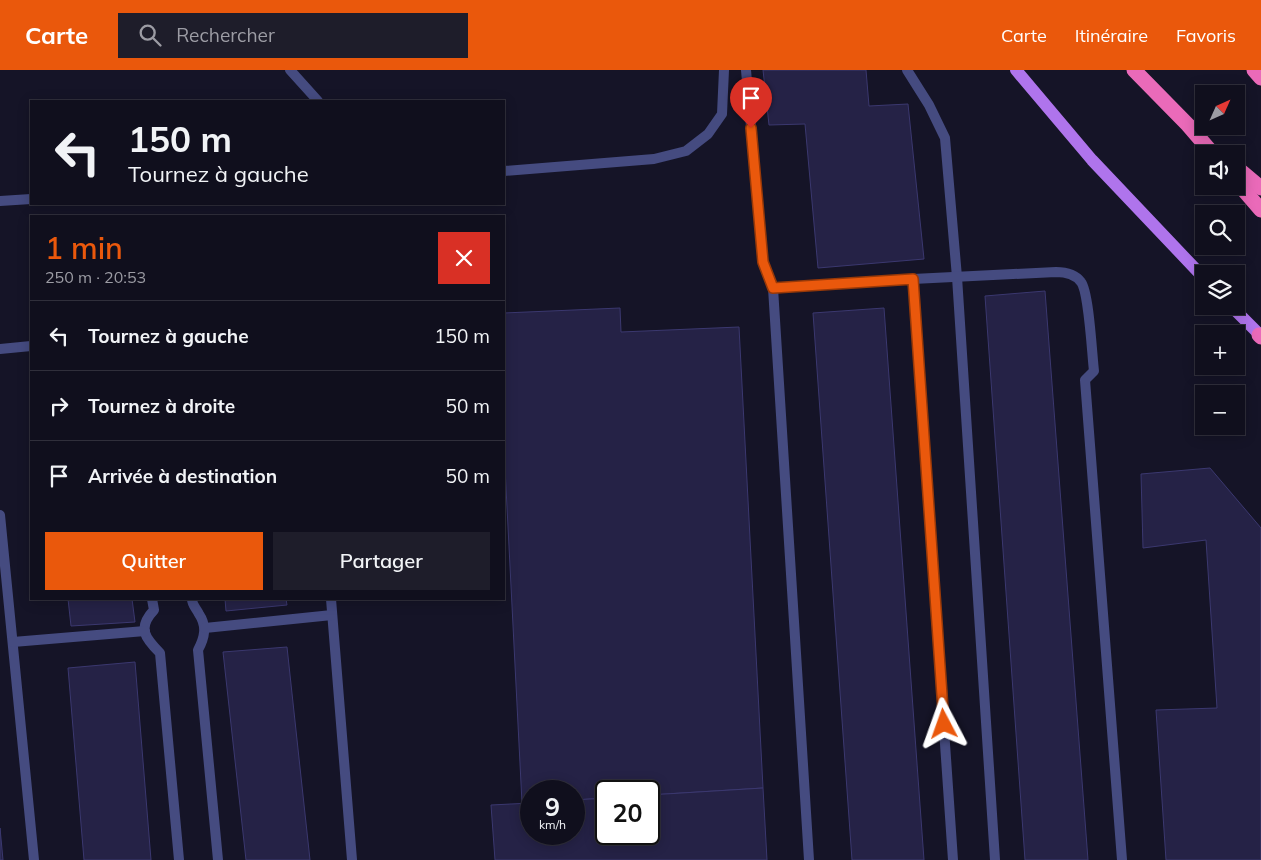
<!DOCTYPE html>
<html lang="fr">
<meta charset="utf-8">
<style>
:root{--surface:#100f1d;--page:#1e1d2a;--text:#f1f3f6;--muted:#9c9ca4;--line:#302f3b;--accent:#ea580c}
body{margin:0;font-family:Mulish,sans-serif;background:var(--page);color:var(--text);height:100vh;display:flex;flex-direction:column;font-size:19px;white-space:nowrap}
*{box-sizing:border-box;margin:0}
p{font-size:16px;color:var(--muted)}
.icon{flex:none;width:28px;height:28px;fill:none;stroke:currentColor;stroke-width:2;stroke-linecap:round;stroke-linejoin:round}
.map{position:relative;flex:1;overflow:hidden}
.panel{position:absolute;left:30px;top:145px;width:475px;height:385px;display:flex;flex-direction:column;background:var(--surface);border-radius:0px;box-shadow:0 2px 12px #0003,0 0 0 1px var(--line)}
.panel>*{flex:none}
.top-card{position:absolute;left:30px;top:30px;width:475px;height:105px;border-radius:0px;box-shadow:0 2px 12px #0003,0 0 0 1px var(--line);background:#100f1d;color:var(--text);overflow:hidden}
.needle{width:32px;rotate:45deg}
.tools{position:absolute;left:1195px;top:15px;display:grid;gap:10px}
.tools a{display:grid;place-items:center;width:50px;height:50px;border-radius:0px;background:var(--surface);box-shadow:0 2px 12px #0003,0 0 0 1px var(--line);font-size:25px}
.speed{position:absolute;left:520px;top:710px;display:flex;gap:10px;font-size:25px;font-weight:700;text-align:center}
.speed>*{display:grid;place-content:center;width:65px;height:65px;border-radius:50%;background:var(--surface);box-shadow:0 2px 12px #0003,0 0 0 1px var(--line);line-height:1}
.speed small{font-size:12px;font-weight:400}
.speed .limit{border:2px solid #111;border-radius:8px;background:#fff;color:#111}
.pin{position:absolute;display:grid;place-items:center;width:42px;height:42px;color:#fff;margin:-51px -21px;border-radius:50% 50% 50% 0;rotate:-45deg;box-shadow:0 0 5px #0007}
.pin .icon{rotate:45deg}
.me{position:absolute;width:55px;margin:-28px;rotate:356deg;stroke-linejoin:round;filter:drop-shadow(0 0 4px #0008)}
.turn{display:flex;align-items:center;gap:18px;height:105px;padding:0 15px;font-size:22px}
.turn .icon{width:65px;height:65px;stroke-width:2.5}
.turn b{display:block;font-size:35px;line-height:42px}
.round{display:grid;place-items:center;flex:none;width:52px;height:52px;border-radius:0px;background:var(--page)}
.headline{display:flex;align-items:center;justify-content:space-between;height:85px;padding:0 15px}
h1{font-size:30px;font-weight:600;line-height:38px;color:var(--accent)}
.primary-button{display:flex;gap:10px;margin-top:auto;padding:10px 15px}
.primary-button a{flex:1;height:58px;border-radius:0px;background:var(--accent);color:#fff;font-size:20px;font-weight:600;line-height:58px;text-align:center}
.primary-button a+a{background:var(--page);color:var(--text)}
ul{padding:0;list-style:none}
li{display:flex;align-items:center;gap:15px;height:70px;padding:0 15px;border-top:1px solid var(--line)}
li div{flex:1}
li b{display:block;font-size:19px}
li em{font-style:normal}
header{display:flex;align-items:center;gap:30px;box-sizing:border-box;height:70px;padding:0 25px;background:var(--accent);color:#fff}
header strong{font-size:24px}
nav{display:flex;gap:28px;margin-inline-start:auto;font-size:18px}
.search{width:350px;height:45px;background:var(--page);display:flex;align-items:center;gap:12px;box-sizing:border-box;padding:0 18px;border-radius:0px;color:var(--muted);font-size:19px}
.map>svg:first-child{display:block}
.building{fill:#252246;stroke:#3b386f}
.lines{fill:none;stroke-linecap:round;stroke-linejoin:round}
.service{stroke:#454b80;stroke-width:10}
.primary{stroke:#af74ec;stroke-width:12}
.motorway{stroke:#ea6ab9;stroke-width:15}
.route-casing{stroke:#983908;stroke-width:12}
.route{stroke:#ea580c;stroke-width:9}
</style>
<header>
<strong>Carte</strong>
<div class="search"><svg class="icon" aria-label="search" viewBox="0 0 24 24"><circle cx="10" cy="10" r="6"/><path d="M15 15l6 6"/></svg>Rechercher</div>
<nav><a>Carte</a><a>Itinéraire</a><a>Favoris</a></nav>
</header>
<div class="map">
<svg width="1261" height="790" viewBox="0 0 1261 790">
<rect width="100%" height="100%" fill="#151427"/>
<g class="building">
<path d="M763,0h103l3,36 39,-2 16,155 -106,9 -13,-144 -36,1z"/>
<path d="M1045,221l43,569h-63l-40,-564z"/>
<path d="M620,238l1,24 118,-5 24,461 -114,7v-4h-43v7l-32,2v-9h-43v12h-9l-18,-355v-135z"/>
<path d="M884,238l40,552h-72l-39,-547z"/>
<path d="M1210,398l51,60v332h-95l-10,-150 61,-2 -11,-168 -63,8 -2,-74z"/>
<path d="M68,529h64l3,23 -64,4z"/>
<path d="M225,529h61l1,6 -61,6z"/>
<path d="M287,577l23,213h-64l-23,-208z"/>
<path d="M135,592l16,198h-67l-16,-192z"/>
<path d="M763,718l4,72h-272l-4,-55 40,-2v31h43v-34l32,-2v36h43v-39z"/>
<path d="M0,758l3,32h-3z"/>
</g>
<g class="lines">
<g class="service">
<path d="M290,0l28,31"/>
<path d="M746,0l17,193 10,25"/>
<path d="M907,0l22,35 16,33 12,139 38,583"/>
<path d="M504,101l150,-12 32,-8 22,-17 14,-20 2,-44"/>
<path d="M0,131l31,-2"/>
<path d="M0,279l31,-3"/>
<path d="M0,445l34,345"/>
<path d="M152,529l2,11c-17,18 -9,28 6,43l19,207"/>
<path d="M192,529c0,6 4,9 7,15 8,12 6,23 -1,36l20,210"/>
<path d="M331,529l21,261"/>
<path d="M205,558l127,-13"/>
<path d="M13,572l132,-11"/>
<path d="M809,790l-36,-572 140,-9"/>
<path d="M953,790l-40,-581 143,-7c9,0 19,2 25,10 8,10 11,73 13,89l-9,9 37,480"/>
</g>
<g class="primary">
<path d="M1016,0l76,90 112,118"/>
<path d="M1231,236l30,30"/>
</g>
<g class="motorway">
<path d="M1134,0l54,55 25,29"/>
<path d="M1254,0l7,8"/>
<path d="M1236,97l25,21"/>
<path d="M1236,111l25,29"/>
<path d="M1259,265l2,2"/>
</g>
</g>
<g class="lines">
<defs>
<path id="route" d="M751,58l12,134 10,26 140,-9 31,445"/>
</defs>
<use href="#route" class="route-casing"/>
<use href="#route" class="route"/>
</g>
</svg>
<div class="tools">
<a><svg class="needle" viewBox="-14 -14 28 28"><path d="M0-13l5 13h-10z" fill="#e53935"/><path d="M0 13l5-13h-10z" fill="#9c9ca4"/></svg></a>
<a><svg class="icon" aria-label="sound" viewBox="0 0 24 24"><path d="M4 9h4l5-4v14l-5-4H4zM17 9q2 3 0 6"/></svg></a>
<a><svg class="icon" aria-label="search" viewBox="0 0 24 24"><circle cx="10" cy="10" r="6"/><path d="M15 15l6 6"/></svg></a>
<a><svg class="icon" aria-label="layers" viewBox="0 0 24 24"><path d="M12 4l9 5-9 5-9-5zM3 14l9 5 9-5"/></svg></a>
<a>+</a>
<a>−</a>
</div>
<div class="speed"><div>9<small>km/h</small></div><div class="limit">20</div></div>
<div class="pin" style="left:751px;top:58px;background:#d93025"><svg class="icon" aria-label="arrive" viewBox="0 0 24 24"><path d="M6 21V4h12l-3 4 3 4H6"/></svg></div>
<svg class="me" style="left:944px;top:654px" viewBox="-20 -20 40 40"><path d="M0-17L14 15 0 8-14 15z" fill="#ea580c" stroke="#fff" stroke-width="4"/></svg>
<div class="top-card">
<div class="turn"><svg class="icon" aria-label="left" viewBox="0 0 24 24"><path d="M17 20v-9H6M10 6l-5 5 5 5"/></svg><div><b>150 m</b>Tournez à gauche</div></div>
</div>
<section class="panel">
<div class="headline"><div><h1>1 min</h1><p>250 m · 20:53</p></div><a class="round" style="background:#d93025;color:#fff"><svg class="icon" aria-label="close" viewBox="0 0 24 24"><path d="M6 6l12 12M18 6L6 18"/></svg></a></div>
<ul>
<li><svg class="icon" aria-label="left" viewBox="0 0 24 24"><path d="M17 20v-9H6M10 6l-5 5 5 5"/></svg><div><b>Tournez à gauche</b></div><em>150 m</em></li>
<li><svg class="icon" aria-label="right" viewBox="0 0 24 24"><path d="M7 20v-9h11M14 6l5 5-5 5"/></svg><div><b>Tournez à droite</b></div><em>50 m</em></li>
<li><svg class="icon" aria-label="arrive" viewBox="0 0 24 24"><path d="M6 21V4h12l-3 4 3 4H6"/></svg><div><b>Arrivée à destination</b></div><em>50 m</em></li>
</ul>
<div class="primary-button"><a>Quitter</a><a>Partager</a></div>
</section>
</div>
